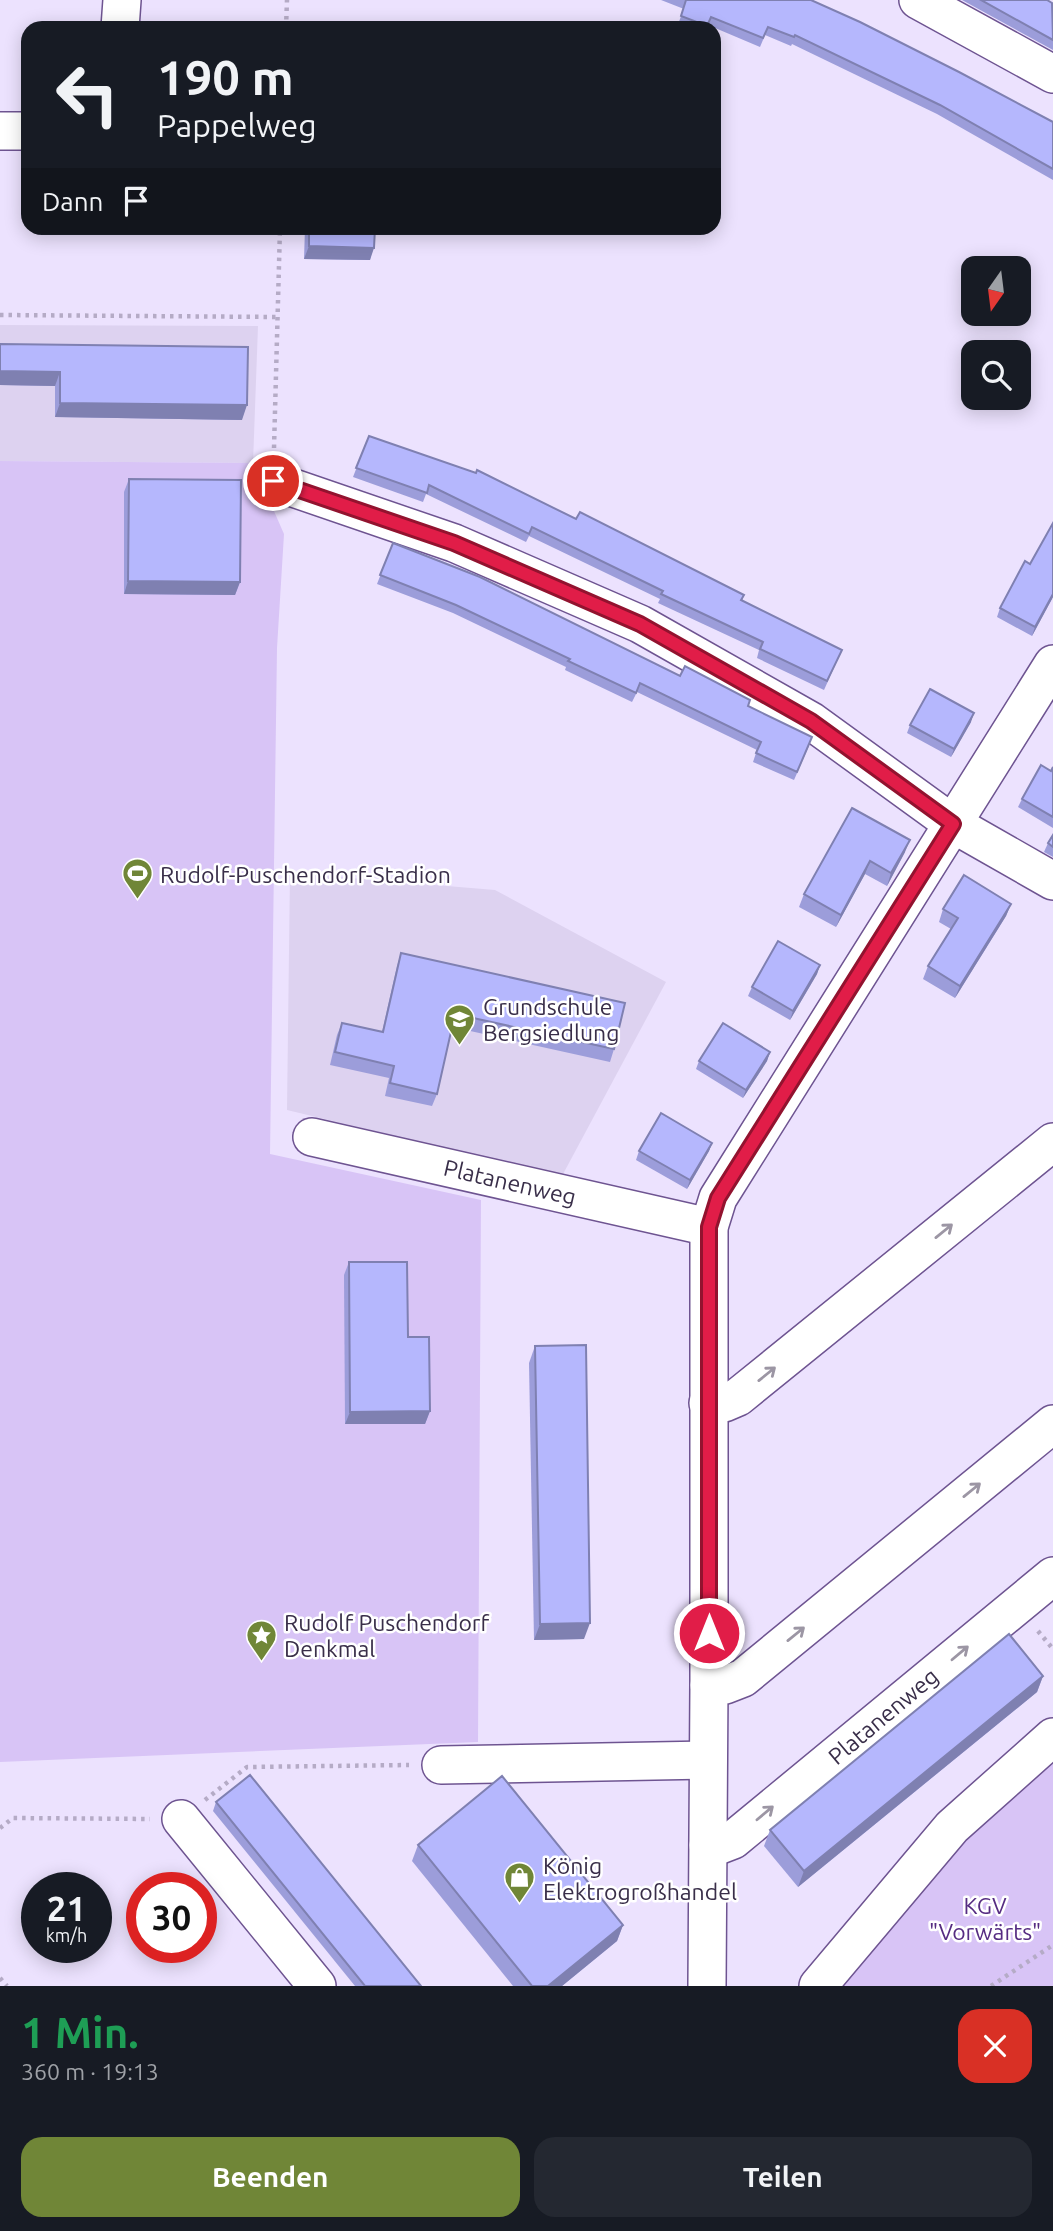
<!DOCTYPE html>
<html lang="de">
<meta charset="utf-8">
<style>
:root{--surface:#171b24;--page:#242831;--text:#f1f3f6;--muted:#9ea1a6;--accent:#708637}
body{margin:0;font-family:Ubuntu,sans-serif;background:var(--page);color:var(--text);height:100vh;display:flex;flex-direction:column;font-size:26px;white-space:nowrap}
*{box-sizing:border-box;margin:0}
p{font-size:23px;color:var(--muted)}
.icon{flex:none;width:38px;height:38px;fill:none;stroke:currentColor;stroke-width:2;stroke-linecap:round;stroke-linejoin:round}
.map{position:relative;height:1986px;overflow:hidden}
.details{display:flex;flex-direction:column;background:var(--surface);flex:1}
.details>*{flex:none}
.hud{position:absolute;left:21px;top:21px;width:700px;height:214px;border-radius:21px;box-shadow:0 4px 18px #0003;background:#171b24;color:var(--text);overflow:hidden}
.needle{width:46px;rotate:194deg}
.controls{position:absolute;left:961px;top:256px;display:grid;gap:14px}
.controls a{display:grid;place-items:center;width:70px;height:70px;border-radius:14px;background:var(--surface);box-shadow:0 4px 18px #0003;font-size:35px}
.speed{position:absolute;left:21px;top:1872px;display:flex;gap:14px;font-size:35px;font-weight:700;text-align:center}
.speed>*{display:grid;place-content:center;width:91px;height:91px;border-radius:50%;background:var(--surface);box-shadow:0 4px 18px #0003;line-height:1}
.speed small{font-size:18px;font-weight:400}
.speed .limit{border:10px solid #d22;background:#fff;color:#111}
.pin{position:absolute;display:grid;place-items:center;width:60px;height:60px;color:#fff;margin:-30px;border:4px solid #fff;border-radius:50%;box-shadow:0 2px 7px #0007}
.me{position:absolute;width:77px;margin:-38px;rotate:0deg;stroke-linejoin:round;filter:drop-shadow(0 0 5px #0008)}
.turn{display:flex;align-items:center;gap:24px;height:147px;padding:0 21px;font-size:32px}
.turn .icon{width:91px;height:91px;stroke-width:2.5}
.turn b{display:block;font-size:49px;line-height:60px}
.then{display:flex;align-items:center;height:66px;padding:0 21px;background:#0003;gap:14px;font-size:26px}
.round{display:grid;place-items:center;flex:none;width:74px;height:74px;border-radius:21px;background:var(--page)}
.headline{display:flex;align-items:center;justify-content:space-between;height:119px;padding:0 21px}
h1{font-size:42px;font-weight:700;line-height:52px;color:#1e9e55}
.primary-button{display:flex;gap:14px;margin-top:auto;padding:14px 21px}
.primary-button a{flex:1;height:80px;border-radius:21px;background:var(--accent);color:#fff;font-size:28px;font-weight:700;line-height:80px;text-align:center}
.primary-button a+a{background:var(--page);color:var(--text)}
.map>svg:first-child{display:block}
.built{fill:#ddd2f0}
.green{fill:#d8c4f6}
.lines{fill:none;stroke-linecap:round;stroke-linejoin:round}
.minor-casing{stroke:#6e5491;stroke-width:40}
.path{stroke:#b5abc6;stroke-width:4.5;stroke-dasharray:3.5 5;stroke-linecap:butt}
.minor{stroke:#fff;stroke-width:37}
.wall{fill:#9c9dda}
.shaded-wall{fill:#7f80b1}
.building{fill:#b5b7fd;stroke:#7f80b1;stroke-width:2}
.oneway{stroke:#9c96a4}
.route-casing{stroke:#92132f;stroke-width:18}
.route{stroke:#e11d48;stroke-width:12}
.labels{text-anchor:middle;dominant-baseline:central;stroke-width:5;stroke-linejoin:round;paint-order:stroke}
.poi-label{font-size:23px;fill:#392e49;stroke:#fff;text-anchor:start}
.street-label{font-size:23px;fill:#392e49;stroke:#fff}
.park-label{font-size:23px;fill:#562c82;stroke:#fff}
</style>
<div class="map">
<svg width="1053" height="1986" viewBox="0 0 1053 1986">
<rect width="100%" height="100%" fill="#ece2fe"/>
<g class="built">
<path d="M0,325l258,1 -5,137 -253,-2z"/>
<path d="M290,873l205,17 171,92 -104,194 -275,-66z"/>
</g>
<g class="green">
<path d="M0,461l253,2 31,71 -7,114 -7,506 211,46 -3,542 -478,20z"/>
<path d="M1053,1759v227h-216l123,-142z"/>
</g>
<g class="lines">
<defs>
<g id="minor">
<path d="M918,0l135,74"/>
<path d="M120,28l2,-28"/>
<path d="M0,131h28"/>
<path d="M273,481l181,62 186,81 171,97 142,103 100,57"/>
<path d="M312,1137l397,90"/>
<path d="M708,1403h16l14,-6 315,-255"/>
<path d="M709,1685h16l18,-7 310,-254"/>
<path d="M441,1765l267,-5"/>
<path d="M181,1819l136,167"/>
<path d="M708,1845h12l13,-5 320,-264"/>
<path d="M707,1986l2,-301v-458l9,-29 335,-534"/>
<path d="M818,1986l134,-159 101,-90"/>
</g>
</defs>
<use href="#minor" class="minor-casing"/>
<g class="path">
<path d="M286,28l1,-28"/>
<path d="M0,315l278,2"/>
<path d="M274,448l6,-220"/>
<path d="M1038,1631l15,18"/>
<path d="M205,1800l42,-33 162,-2"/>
<path d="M0,1828l13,-10 137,1"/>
<path d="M0,1978l7,8"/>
<path d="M991,1986l62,-41"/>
</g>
<use href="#minor" class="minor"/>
</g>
<g class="wall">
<path d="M661,0h150l242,122v58l-116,-66 -145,-70 -1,2 -26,-11 -5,12 -52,-22 -2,3h-18l-10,-4 6,-15z"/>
<path d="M962,0h85l6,3v47z"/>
<path d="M305,228h70l-5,32 -66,-1z"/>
<path d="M0,344l242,76 -187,-3v-31l-55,-1z"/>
<path d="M369,436l207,83 168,76 -2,6 100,49 -18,40 -67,-32 2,-8 -101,-47 2,-4 -131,-63 -3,6 -100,-48 -3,8 -70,-25z"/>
<path d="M129,479l111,103 -5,13 -111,-1v-102z"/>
<path d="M393,543l287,133 68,31 61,39 -15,34 -41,-18 4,-12 -120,-58 -5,10 -67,-32 1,-3 -113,-54 -76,-29z"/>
<path d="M1053,597l-21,39 -35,-19 3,-9z"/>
<path d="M971,722l-20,35 -44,-24 3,-8z"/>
<path d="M1053,767v61l-35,-21 4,-8 29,-28z"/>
<path d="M852,808l53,44 -18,34 -22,-12 -29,53 -37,-20 5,-13z"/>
<path d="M1053,835v22l-9,-5 4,-9z"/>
<path d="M1011,904l-5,12 -51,82 -32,-19 5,-13 23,-37 -12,-7 4,-13z"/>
<path d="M401,953l213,96 -4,13 -158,-35 -15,67 -5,12 -47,-10 4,-18 -59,-13 7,-30 5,-12 40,9 15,-66z"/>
<path d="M820,965l-3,9 -27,46 -42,-24 4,-9z"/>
<path d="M770,1052l-3,9 -24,37 -47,-29 3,-8z"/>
<path d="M712,1143l-3,8 -22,38 -51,-29 3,-9z"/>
<path d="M349,1262l59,75 22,74 -5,13h-80l-1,-149z"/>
<path d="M535,1346l49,293 -50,1 -5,-277z"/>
<path d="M1043,1676l-6,16 -239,195 -34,-41 6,-16z"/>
<path d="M216,1802l205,184h-66l-142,-175z"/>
<path d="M418,1845l205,80 -6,16 -55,45h-49l-101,-125z"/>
</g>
<g class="shaded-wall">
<path d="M309,246l65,2 -4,12 -66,-1z"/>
<path d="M0,371l60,1 -5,14 -55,-1z"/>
<path d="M60,403l187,2 -5,15 -187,-3z"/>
<path d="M128,581l112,1 -5,13 -111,-1z"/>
<path d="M1053,594v3l-21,39 3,-9z"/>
<path d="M974,713l-3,9 -20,35 3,-8z"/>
<path d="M910,840l-5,12 -18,34 4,-13z"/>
<path d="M870,861l-5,13 -29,53 5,-12z"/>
<path d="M1011,904l-5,12 -51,82 5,-12z"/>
<path d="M820,965l-3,9 -27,46 3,-9z"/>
<path d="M770,1052l-3,9 -24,37 3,-8z"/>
<path d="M712,1143l-3,8 -22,38 3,-9z"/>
<path d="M430,1411l-5,13h-80l5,-12z"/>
<path d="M590,1623l-6,16 -50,1 6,-16z"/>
<path d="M1043,1676l-6,16 -239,195 6,-16z"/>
<path d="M623,1925l-6,16 -55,45h-14z"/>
</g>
<g class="building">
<path d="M686,0h125l49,22 99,50 94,50v47l-113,-64 -145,-70 -1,2 -26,-10 -5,11 -52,-21 -4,9 -26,-10z"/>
<path d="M981,0h66l5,3 1,37z"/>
<path d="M309,228h66l-1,20 -65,-2z"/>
<path d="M0,344l248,3 -1,58 -187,-2v-31l-60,-1z"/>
<path d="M369,436l107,37 1,-3 99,49 4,-7 164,83 -3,5 101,50 -15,31 -67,-32 3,-7 -102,-48 2,-3 -131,-64 -3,7 -100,-49 -2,8 -71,-25z"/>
<path d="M129,479l112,1 -1,102 -112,-1z"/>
<path d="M1053,523v71l-18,33 -35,-19 25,-47 5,3z"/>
<path d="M393,543l87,34 200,99 5,-10 65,34 -2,6 64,31 -15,35 -41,-19 5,-11 -121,-59 -4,10 -68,-32 2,-2 -114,-54 -76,-30z"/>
<path d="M930,689l44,24 -20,36 -44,-24z"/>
<path d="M1041,765l10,6 2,-4v50l-31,-18z"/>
<path d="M852,808l58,32 -19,33 -21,-12 -29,54 -37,-21z"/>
<path d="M1053,835v12l-5,-4z"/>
<path d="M964,875l47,29 -51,82 -32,-20 30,-48 -15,-9z"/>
<path d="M778,941l42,24 -27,46 -41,-24z"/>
<path d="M401,953l224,50 -11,46 -159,-35 -18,80 -47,-11 4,-17 -59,-14 7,-29 41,9z"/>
<path d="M723,1023l47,29 -24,38 -47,-29z"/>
<path d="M661,1113l51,30 -22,37 -51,-29z"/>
<path d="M349,1262h58l1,75h21l1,74 -80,1z"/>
<path d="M586,1345l4,278 -50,1 -5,-278z"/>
<path d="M1009,1634l34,42 -239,195 -34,-41z"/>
<path d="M250,1775l171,211h-56l-149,-184z"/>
<path d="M502,1776l121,149 -75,61h-16l-114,-141z"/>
</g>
<defs><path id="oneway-shaft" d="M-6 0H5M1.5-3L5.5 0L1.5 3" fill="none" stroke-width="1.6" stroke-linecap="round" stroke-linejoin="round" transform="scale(1.75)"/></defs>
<g class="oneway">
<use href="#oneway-shaft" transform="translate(944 1231) rotate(-39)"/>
<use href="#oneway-shaft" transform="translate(767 1374) rotate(-39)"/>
<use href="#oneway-shaft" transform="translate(972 1490) rotate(-39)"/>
<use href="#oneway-shaft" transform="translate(796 1634) rotate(-39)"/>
<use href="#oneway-shaft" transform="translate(960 1653) rotate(-40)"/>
<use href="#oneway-shaft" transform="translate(765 1813) rotate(-40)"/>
</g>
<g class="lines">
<defs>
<path id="route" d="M273,481l181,62 186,81 171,97 142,103 -235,374 -9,29v406"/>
</defs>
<use href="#route" class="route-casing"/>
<use href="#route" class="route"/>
</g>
<defs>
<symbol id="stadium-pin" viewBox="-11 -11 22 30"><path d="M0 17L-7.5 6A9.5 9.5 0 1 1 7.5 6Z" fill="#708637" stroke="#fff"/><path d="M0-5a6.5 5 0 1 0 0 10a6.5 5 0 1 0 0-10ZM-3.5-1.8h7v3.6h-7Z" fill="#fff"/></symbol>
<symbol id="school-pin" viewBox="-11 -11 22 30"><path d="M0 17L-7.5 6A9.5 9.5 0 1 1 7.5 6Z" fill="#708637" stroke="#fff"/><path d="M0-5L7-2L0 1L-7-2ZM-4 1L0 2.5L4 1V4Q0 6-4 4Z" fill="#fff"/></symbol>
<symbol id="sight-pin" viewBox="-11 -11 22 30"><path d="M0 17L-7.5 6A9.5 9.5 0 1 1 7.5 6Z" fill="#708637" stroke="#fff"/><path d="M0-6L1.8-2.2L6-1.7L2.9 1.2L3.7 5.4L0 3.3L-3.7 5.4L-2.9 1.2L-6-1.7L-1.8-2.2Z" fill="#fff"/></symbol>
<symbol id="shop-pin" viewBox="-11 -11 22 30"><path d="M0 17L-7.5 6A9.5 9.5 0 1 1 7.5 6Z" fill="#708637" stroke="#fff"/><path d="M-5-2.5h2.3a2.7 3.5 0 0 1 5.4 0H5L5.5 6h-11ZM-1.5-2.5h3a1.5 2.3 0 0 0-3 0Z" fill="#fff"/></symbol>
</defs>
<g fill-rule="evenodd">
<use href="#stadium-pin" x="120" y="856" width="35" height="47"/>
<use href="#school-pin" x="442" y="1002" width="35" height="47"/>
<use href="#sight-pin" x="244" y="1618" width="35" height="47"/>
<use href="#shop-pin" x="502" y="1860" width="35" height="47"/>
</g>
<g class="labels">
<g class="poi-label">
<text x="160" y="874">Rudolf-Puschendorf-Stadion</text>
<text x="483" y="1006">Grundschule<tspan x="483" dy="26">Bergsiedlung</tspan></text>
<text x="284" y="1622">Rudolf Puschendorf<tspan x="284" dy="26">Denkmal</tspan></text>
<text x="543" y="1865">König<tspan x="543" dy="26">Elektrogroßhandel</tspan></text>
</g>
<g class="street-label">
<text transform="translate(510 1182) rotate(13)">Platanenweg</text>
<text transform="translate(883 1716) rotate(-40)">Platanenweg</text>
</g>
<g class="park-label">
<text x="985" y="1905">KGV<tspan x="985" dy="26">"Vorwärts"</tspan></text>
</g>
</g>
</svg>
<div class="controls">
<a><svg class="needle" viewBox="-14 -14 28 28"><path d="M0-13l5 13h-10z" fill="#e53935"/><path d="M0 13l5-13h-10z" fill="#9ea1a6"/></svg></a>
<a><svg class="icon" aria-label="search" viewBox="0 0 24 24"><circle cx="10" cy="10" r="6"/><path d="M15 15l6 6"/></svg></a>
</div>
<div class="speed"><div>21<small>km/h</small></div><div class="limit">30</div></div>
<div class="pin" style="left:273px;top:481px;background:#d93025"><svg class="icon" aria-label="arrive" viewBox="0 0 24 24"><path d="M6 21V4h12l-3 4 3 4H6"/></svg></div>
<svg class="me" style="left:709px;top:1633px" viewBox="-20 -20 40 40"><circle r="17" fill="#e11d48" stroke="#fff" stroke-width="3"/><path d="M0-11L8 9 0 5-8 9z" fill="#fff"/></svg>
<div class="hud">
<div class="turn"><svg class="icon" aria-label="left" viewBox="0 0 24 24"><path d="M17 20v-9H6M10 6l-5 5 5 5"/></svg><div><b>190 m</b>Pappelweg</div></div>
<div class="then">Dann<svg class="icon" aria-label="arrive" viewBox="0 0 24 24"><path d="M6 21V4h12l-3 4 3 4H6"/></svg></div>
</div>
</div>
<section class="details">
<div class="headline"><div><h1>1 Min.</h1><p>360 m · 19:13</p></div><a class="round" style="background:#d93025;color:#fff"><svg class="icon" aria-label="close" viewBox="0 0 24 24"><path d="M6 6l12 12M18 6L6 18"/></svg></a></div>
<div class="primary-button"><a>Beenden</a><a>Teilen</a></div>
</section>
